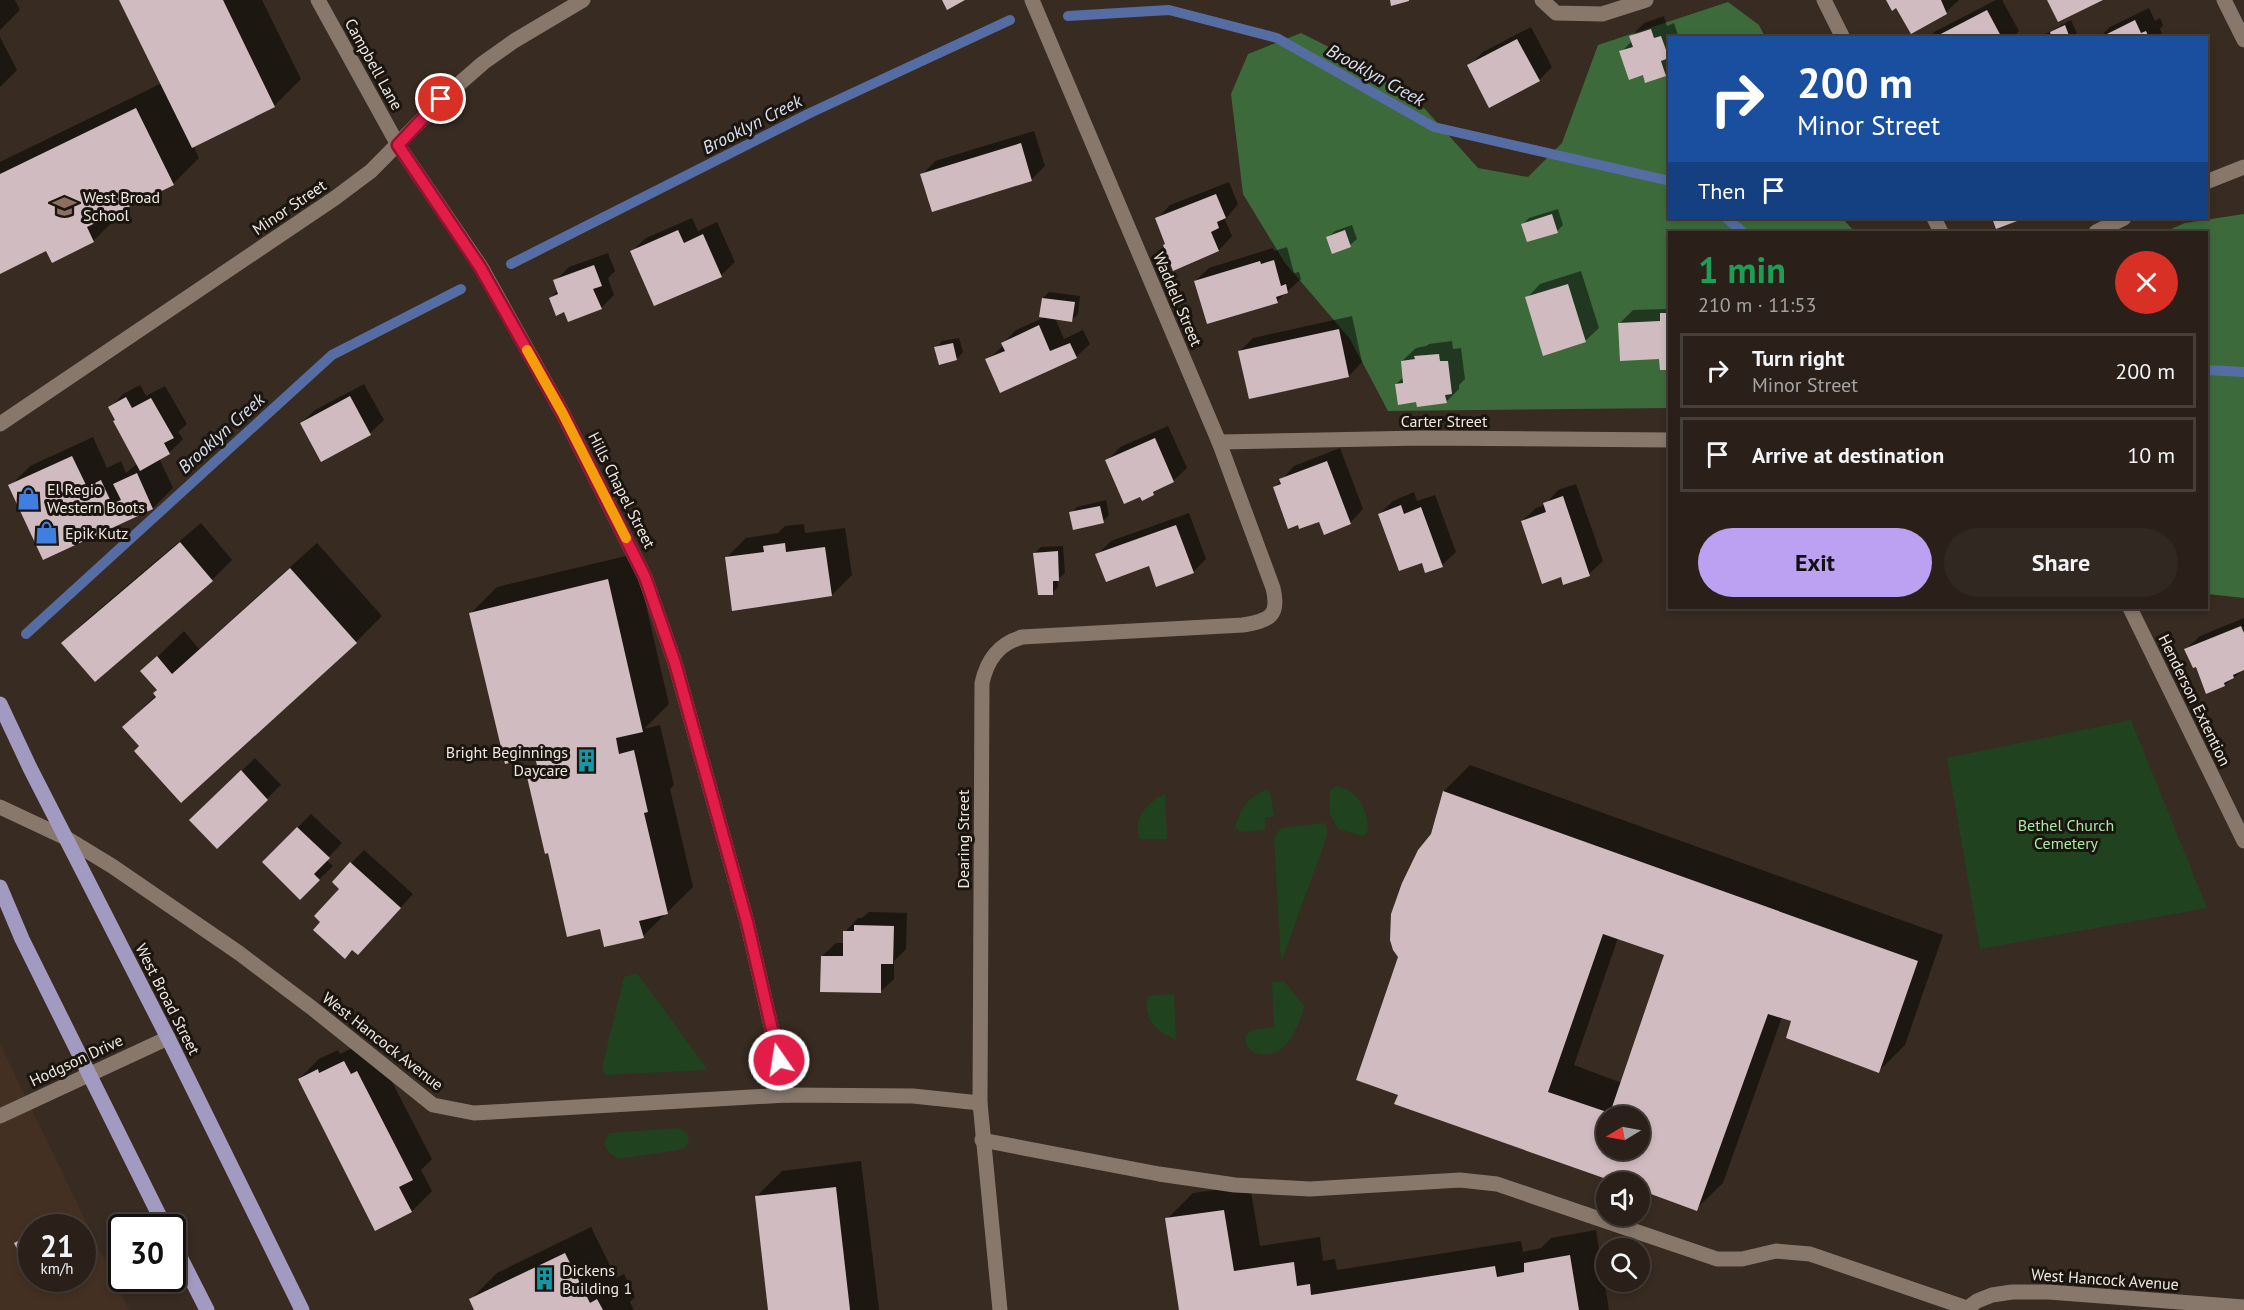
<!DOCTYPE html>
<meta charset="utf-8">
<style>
:root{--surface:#2a2019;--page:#322822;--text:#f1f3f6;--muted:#a5a3a2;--line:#463e38;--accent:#bca0f2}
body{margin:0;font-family:"PT Sans",sans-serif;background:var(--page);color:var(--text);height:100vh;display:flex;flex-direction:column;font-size:22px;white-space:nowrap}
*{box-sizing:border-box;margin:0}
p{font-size:20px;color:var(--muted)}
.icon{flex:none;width:33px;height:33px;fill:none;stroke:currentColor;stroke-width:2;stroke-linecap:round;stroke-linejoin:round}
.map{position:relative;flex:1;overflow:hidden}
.details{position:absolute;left:1668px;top:231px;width:540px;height:378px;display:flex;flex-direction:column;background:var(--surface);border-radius:0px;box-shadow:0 3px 9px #0003,0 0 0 2px var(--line)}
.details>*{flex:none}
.top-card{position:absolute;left:1668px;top:36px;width:540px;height:183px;border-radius:0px;box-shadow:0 3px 9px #0003,0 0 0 2px var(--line);background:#1a4fa0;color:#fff;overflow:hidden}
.needle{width:39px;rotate:260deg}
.fabs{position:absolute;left:1596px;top:1106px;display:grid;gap:12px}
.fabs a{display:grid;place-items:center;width:54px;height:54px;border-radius:50%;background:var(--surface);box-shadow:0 3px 9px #0003,0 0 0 2px var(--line);font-size:30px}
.speed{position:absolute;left:18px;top:1214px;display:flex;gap:12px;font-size:30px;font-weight:700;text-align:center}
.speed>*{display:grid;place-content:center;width:78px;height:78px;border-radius:50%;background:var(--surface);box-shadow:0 3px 9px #0003,0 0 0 2px var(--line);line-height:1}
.speed small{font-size:15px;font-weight:400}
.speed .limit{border:3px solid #111;border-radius:9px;background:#fff;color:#111}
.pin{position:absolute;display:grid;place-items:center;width:51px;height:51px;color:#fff;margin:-26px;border:3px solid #fff;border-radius:50%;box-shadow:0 2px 6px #0007}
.me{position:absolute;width:66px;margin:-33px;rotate:347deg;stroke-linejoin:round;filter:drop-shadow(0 0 4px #0008)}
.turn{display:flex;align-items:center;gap:21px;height:126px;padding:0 30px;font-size:27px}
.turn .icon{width:78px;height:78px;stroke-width:2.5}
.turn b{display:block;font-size:42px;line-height:51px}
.then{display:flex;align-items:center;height:57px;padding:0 30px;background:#0003;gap:12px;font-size:22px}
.round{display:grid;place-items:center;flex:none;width:63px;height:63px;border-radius:32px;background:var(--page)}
.overview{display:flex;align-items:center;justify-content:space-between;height:102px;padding:0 30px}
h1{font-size:36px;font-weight:700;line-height:45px;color:#1e9e55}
.cta{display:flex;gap:12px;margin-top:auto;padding:12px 30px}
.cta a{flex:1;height:69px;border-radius:36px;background:var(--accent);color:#111;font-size:24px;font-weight:700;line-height:69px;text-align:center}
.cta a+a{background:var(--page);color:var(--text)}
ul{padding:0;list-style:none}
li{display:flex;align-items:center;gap:18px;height:75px;margin:0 12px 9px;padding:0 18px;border:3px solid var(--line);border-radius:0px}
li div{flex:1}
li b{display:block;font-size:22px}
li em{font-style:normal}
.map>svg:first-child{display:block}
.built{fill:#433022;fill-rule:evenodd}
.green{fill:#20421f}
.forest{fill:#3d6a3b}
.shadow{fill:#0007;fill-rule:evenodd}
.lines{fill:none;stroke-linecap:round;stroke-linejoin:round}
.stream{stroke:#556da2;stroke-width:10}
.building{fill:#d0bbc1;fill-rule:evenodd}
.minor{stroke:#88786c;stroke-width:15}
.major{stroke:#a29ac0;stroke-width:15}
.route-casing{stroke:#92132f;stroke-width:15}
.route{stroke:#e11d48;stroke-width:10}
.slow{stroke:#f59e0b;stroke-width:10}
.labels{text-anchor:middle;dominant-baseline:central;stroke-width:6;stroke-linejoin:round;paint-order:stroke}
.street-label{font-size:16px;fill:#f0e7e1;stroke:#1b1510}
.poi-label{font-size:16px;fill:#f0e7e1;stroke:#1b1510;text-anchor:start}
.park-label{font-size:16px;fill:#a6eaa2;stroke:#1b1510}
.water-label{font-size:18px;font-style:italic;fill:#d9e1f1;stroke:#1b1510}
</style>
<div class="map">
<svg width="2244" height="1310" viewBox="0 0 2244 1310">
<rect width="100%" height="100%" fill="#382b21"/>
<path class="built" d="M0,1044l129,266h-129zM32,1227h50v51h-50z"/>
<g class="green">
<path d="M2131,720l76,188 -227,41 -33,-191z"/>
<path d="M1336,786c23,5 32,23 32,46l-5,4 -25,-7 -8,-15v-24z"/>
<path d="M1267,789l4,6 3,21 -9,2v12l-25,2 -5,-4c5,-21 13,-30 32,-39z"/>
<path d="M1165,794l2,45h-27c-8,-22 7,-36 25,-45z"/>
<path d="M1325,823l3,10 -47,130 -7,-125 7,-10z"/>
<path d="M637,973l71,97 -102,5 -4,-7 22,-91z"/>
<path d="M1284,981l20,25c-5,21 -18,53 -45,48 -10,-2 -12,-7 -14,-17l6,-7 23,-3 -2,-45z"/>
<path d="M1174,994l2,46c-18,-8 -35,-21 -28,-44z"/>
<path d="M680,1128l7,5 2,9 -5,7 -66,10 -9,-6 -5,-9 5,-11z"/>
</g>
<g class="forest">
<path d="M1728,2l31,23 6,12 -95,1v180h172l13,14h-185l-1,176 -281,3 -38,-72 -65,-76 -42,-69 -12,-100 17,-40 53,-21 50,25 74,51 53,59 50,9 34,-34 36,-98z"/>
<path d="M2244,214v384l-37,-4 -1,-362h-42l21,-9z"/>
</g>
<g class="shadow">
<path d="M0,0h15l5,10 -20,20z"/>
<path d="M121,0h141l39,79 -26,26 -82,40 6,13 -26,26 -55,27 2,4 -27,26 -41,20 -5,-12 -47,23v-110l162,-79z"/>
<path d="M1888,0h71l-13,12 -35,20 -14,-26z"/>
<path d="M1996,0h6l17,31 -6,7h-85l6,-6z"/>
<path d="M2149,8l6,13 5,-3 3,7 -3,4 4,9h-65l11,-11z"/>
<path d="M1664,16l3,10 7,-3 5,15h-9v32l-5,4 -44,-22 11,-11 -1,-4 13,-14z"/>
<path d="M2071,20l7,16 -2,2h-38z"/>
<path d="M1531,27l21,40 -13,13 -70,-14 14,-14z"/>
<path d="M0,37l17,33 -17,17z"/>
<path d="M1034,131l11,35 -13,13 -99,31 -11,-35 13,-14z"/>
<path d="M1229,182l9,22 -13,16 7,16 -13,14 -45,19 -17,-50 13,-14z"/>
<path d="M1558,209l5,16 -6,6 -34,-7 6,-6z"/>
<path d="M692,218l6,13 19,-9 18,40 -14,13 -66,29 -23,-53 14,-13z"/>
<path d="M1352,225l5,14 -7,6 -22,-8 7,-6z"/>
<path d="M1287,247l7,26 5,-1 2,7 -24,22 -82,-20 14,-13 64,-20 1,3z"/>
<path d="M608,253l7,18 -7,7 6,17 -13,13 -36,2 -14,-12 7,-8 -3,-9 14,-14z"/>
<path d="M1581,271l18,57 -14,13 -58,-43 13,-14z"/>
<path d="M1049,292l31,4 -2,18 -6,6 -17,-2 9,21 19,-9 7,14 -14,13 -89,3 17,-15 -1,-2 13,-13 29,-13 -2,-19z"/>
<path d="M1670,305v63l-9,-10 -42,-34 14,-14 33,-1z"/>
<path d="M1352,316l10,46 -13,14 -99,21 -10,-46 13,-13z"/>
<path d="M959,338l4,14 -6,7 -21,-11 6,-7z"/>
<path d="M1452,341l1,8 8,-1 4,31 -6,6v4l-13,13 -28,-2 -22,-16 8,-7 -2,-16 14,-13 10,-2 3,-2z"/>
<path d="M364,384l20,36 -14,13 -49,27 -20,-37 14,-13z"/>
<path d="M140,385l6,11 19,-10 22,38 -9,8 5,7 -14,14 -10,5 14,30 -20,20 -109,50 -34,-72 20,-20 63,-29 14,31 14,-7 5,12 12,-10 -28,-55 13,-14z"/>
<path d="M1168,426l19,42 -14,13 -30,18 -36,-38 13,-14z"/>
<path d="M1340,448l23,61 -13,14 -30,-3 -45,-33 19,-21z"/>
<path d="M1576,484l27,77 -14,13 -28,2 -39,-55 14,-13 9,-3 13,-15z"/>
<path d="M1414,492l3,9 18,-6 21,57 -14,13 -16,6 -3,-10 -44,-47 14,-13z"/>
<path d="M1106,500l3,15 -6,6 -32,-8 6,-6z"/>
<path d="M1189,513l17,46 -13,13 -96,-17 14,-14z"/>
<path d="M201,523l31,37 -20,20 -117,100 -32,-37 20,-20z"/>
<path d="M804,524l1,9 40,-5 7,47 -20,20 -106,-37 20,-20 32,-5 7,-7z"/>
<path d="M317,543l65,73 -26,26 -175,159 -40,-55 -17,-19 32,-32 3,-6 -17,-17 42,-41 15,18z"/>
<path d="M1063,546l2,27 -7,6v8l-6,6 -17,-40 6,-6z"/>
<path d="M634,554l35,150 -25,25 16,-4 14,60 -4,4 23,98 -50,49 -42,-9 -52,-76 -20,-73 10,-10 -3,-13 -65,-142 26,-26z"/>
<path d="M2244,618v51l-19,16 -18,7 -11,-27 -10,-16 14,-13z"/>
<path d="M255,758l26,27 -64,62 -13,-40z"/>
<path d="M1470,765l473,170 -38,110 -26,26 -86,-51 -11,-3 -59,166 -27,26 -56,-20v-7h-20l-220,-88v-138l44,-165zM1618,938l48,16 -44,129 -48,-18zM1606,1116h34v33h-34z"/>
<path d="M311,814l31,29 -16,17 7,6 -33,32 -36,-36z"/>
<path d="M364,850l49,44 -42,46 -49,-18 19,-33 10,-26z"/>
<path d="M869,912l38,1 -1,36 -12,12v18l-14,13 -58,-36 14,-13h8l1,-11 13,-14h4z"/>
<path d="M365,1042l12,11 55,106 -11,11 11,21 -20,20 -113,-132 20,-20 19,-9 2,4z"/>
<path d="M861,1161l18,149h-109l-14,-113 26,-26z"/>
<path d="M1250,1185l10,61 60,-9 3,24 12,-2 2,11 184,-29 2,11 18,-4 10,-10 45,-8 13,80h-429l-13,-91 26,-26z"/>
<path d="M55,1220l3,7h-16z"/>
<path d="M591,1227l25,51 8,-4 11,23 -5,5 4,8h-158l-5,-11 26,-26z"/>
</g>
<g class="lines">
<g class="stream">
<path d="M1068,16l101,-6 108,28 157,89 236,54"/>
<path d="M1726,218l17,14"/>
<path d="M511,264l299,-151 200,-93"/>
<path d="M2206,370l38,2"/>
<path d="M26,634l306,-279 129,-66"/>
</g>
</g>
<g class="building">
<path d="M119,0h104l52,107 -83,41z"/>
<path d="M942,0h23l-18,10z"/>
<path d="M1390,0h19v1l-18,5z"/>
<path d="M1886,0h55l6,14 -36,20 -15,-26 -4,3z"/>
<path d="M2047,0h56l-45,22z"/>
<path d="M1987,10l15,28h-69z"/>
<path d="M2135,20l6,13 5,-2 3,7h-50z"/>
<path d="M2065,25l5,13h-18l-2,-6z"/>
<path d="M1651,29l3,9 7,-2 8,22 -8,3 5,15 -21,7 -2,-8 -14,5 -10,-29 14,-4 -4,-11z"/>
<path d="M1517,39l23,42 -51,27 -22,-43z"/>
<path d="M136,108l38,77 -87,42 7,15 -42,21 -6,-12 -46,23v-100z"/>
<path d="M1021,143l11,38 -100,31 -12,-38z"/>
<path d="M1216,194l10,24 -9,4 2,6 -8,4 8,19 -46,20 -10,-26 2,-1 -10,-26z"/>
<path d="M1552,214l6,19 -31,9 -6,-18z"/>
<path d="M1992,218h33l-29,11z"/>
<path d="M678,230l6,13 19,-9 19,43 -68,29 -24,-55z"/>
<path d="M1345,230l6,17 -19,7 -6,-17z"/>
<path d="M1274,260l7,26 5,-2 2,9 -12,4 2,6 -71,21 -13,-43 66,-20 1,3z"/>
<path d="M594,265l8,21 -9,3 9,20 -34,13 -4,-10 -8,4 -7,-18 9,-4 -5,-14z"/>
<path d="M1568,284l18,58 -43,14 -18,-59z"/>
<path d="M1042,298l33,4 -3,20 -33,-5z"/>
<path d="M1660,313h10v57h-10l-1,-11 -39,2 -2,-38 42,-2z"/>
<path d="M1039,325l11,26 20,-8 7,15 -77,35 -15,-34 20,-8 -4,-8z"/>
<path d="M1339,329l10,48 -100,22 -11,-48z"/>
<path d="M953,343l4,17 -18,5 -5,-18z"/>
<path d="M1439,354l1,7h8l4,33 -7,1 2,8 -30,4 -1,-5 -18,3 -3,-21 8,-1 -2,-22 14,-2 -1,-3z"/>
<path d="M350,396l21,39 -50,27 -21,-39z"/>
<path d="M126,397l6,11 19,-10 23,40 -10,5 6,11 -30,17 -27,-50 2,-1 -7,-13z"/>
<path d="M1155,438l19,44 -21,10 1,3 -12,6 -2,-4 -16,7 -19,-44z"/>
<path d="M72,456l15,31 14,-7 11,24 9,-4 -8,-16 24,-11 16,36 -110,51 -35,-75z"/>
<path d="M1327,461l24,63 -27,11 -5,-13 -20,7 -1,-4 -10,4 -15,-42 8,-3 -2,-5z"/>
<path d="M1563,496l27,80 -27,9 -2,-8 -19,7 -21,-63 25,-9 -3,-9z"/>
<path d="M1401,505l3,9 17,-7 22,60 -18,6 -3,-10 -23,8 -21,-57z"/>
<path d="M1100,506l4,17 -31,7 -4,-18z"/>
<path d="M1176,525l18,48 -38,14 -7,-21 -43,16 -11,-28z"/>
<path d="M180,542l33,39 -118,101 -34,-39z"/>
<path d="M785,543l1,9 39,-5 7,49 -100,15 -7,-54 39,-5 -1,-6z"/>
<path d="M1058,551l1,30h-6v14h-15l-5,-42z"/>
<path d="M290,568l67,75 -176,160 -47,-52 5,-5 -17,-19 34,-30 -3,-4 4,-3 -17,-19 17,-15 15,18z"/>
<path d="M608,579l35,153 -27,6 3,16 15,-4 14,62 -4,1 24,101 -29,7 5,17 -40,9 -4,-18 -33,8 -19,-84 -3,1 -18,-77 12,-3 -4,-17 -30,7 -36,-151z"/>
<path d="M2241,626l3,7v37l-11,5 1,3 -10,5 1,3 -19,8 -10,-27 -3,1 -9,-19z"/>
<path d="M241,770l27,30 -51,49 -28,-29z"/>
<path d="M1443,791l475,170 -39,112 -93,-35 5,-17 -23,-7 -71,197 -57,-21v-8h-25l-221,-78 4,-9 -42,-15 42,-123 -5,-7 -3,-10 1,-26 11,-31 16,-33 13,-16zM1603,934l61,21 -54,158 -62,-21zM1606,1116h34v33h-34z"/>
<path d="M297,827l33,31 -16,16 6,6 -20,20 -38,-38z"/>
<path d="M350,862l51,46 -43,47 -6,-5 -7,9 -32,-29 7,-8 -6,-6 25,-27 -7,-7z"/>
<path d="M854,925l40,1 -1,38h-12v29l-61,-1 1,-36h22v-25h11z"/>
<path d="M344,1061l7,13 6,-3 56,109 -14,7 13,25 -37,19 -77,-152 20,-10 1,4z"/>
<path d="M836,1187l14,123h-82l-13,-114z"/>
<path d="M1224,1210l10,61 60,-9 3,24 13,-2 1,11 184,-29 2,11 27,-5v-9l46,-8 9,55h-400l-14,-92z"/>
<path d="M32,1234v43l-18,-34z"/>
<path d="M565,1253l25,50 7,-4 6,11h-129l-5,-11z"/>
<path d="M32,1278h23l-19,9z"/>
</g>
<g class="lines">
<g class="minor">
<path d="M318,0l80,145 83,122 82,147 82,163 30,86 72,259 40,173"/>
<path d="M1542,0l14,13 46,1 44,-14"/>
<path d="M1824,0l19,38"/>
<path d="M2224,0l20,40"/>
<path d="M2206,182l38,-15"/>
<path d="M1934,218l7,14"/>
<path d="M2096,232l28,-14"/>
<path d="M0,424l335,-226 36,-27 73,-74 39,-34 31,-22 69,-41"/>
<path d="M1219,442l203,-4 248,2"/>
<path d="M2130,608l114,233"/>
<path d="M0,807l66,31 46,28 127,87 73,55 121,97 41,8 313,-18 126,1 67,7"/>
<path d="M0,1116l168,-78"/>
<path d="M982,1140l177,34 76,11 75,4 150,-9 37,4 220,75h25l34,-8 34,3 157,54"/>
<path d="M1000,1310l-20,-207 2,-420c5,-23 16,-39 40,-46l221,-12c26,-4 37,-9 30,-37l-54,-146 -187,-442"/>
<path d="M1965,1310l12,-9 15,-6 20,-3h37l195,15"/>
</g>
<g class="major">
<path d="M0,704l30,64 138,270 134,272"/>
<path d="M0,887l22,52 143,288"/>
<path d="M172,1241l35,69"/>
</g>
</g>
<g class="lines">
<defs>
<path id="route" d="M441,99l-43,46 82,122 83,147 82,163 30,86 72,259 32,138"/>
</defs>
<use href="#route" class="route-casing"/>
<use href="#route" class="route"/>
<path class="slow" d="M527,350l36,64 63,124"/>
</g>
<defs>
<symbol id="school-bare" viewBox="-9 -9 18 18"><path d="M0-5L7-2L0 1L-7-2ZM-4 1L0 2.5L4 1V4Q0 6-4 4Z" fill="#8d6e63" stroke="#1b1510" stroke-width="2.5" paint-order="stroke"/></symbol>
<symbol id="shop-bare" viewBox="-9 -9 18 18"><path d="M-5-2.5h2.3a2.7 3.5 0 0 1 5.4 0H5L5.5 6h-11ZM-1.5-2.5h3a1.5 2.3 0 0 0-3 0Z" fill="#3f7fe0" stroke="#1b1510" stroke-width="2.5" paint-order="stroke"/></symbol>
<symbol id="building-bare" viewBox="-9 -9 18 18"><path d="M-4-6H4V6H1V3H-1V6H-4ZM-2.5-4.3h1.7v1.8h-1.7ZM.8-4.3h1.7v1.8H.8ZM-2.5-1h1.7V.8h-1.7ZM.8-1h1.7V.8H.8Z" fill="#0f9aa8" stroke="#1b1510" stroke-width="2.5" paint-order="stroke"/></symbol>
</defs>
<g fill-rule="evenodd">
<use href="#school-bare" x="48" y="190" width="33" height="33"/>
<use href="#shop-bare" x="12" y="482" width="33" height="33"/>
<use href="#shop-bare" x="30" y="516" width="33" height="33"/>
<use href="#building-bare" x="570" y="744" width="33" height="33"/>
<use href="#building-bare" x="528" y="1262" width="33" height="33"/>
</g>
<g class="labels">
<g class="street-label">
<text transform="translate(374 64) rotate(61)">Campbell Lane</text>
<text transform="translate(289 207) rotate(-34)">Minor Street</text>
<text transform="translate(1178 299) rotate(67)">Waddell Street</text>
<text x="1444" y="421">Carter Street</text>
<text transform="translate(622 490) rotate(63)">Hills Chapel Street</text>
<text transform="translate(2195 700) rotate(64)">Henderson Extention</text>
<text transform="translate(963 839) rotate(-90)">Dearing Street</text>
<text transform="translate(168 999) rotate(63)">West Broad Street</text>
<text transform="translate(383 1041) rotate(38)">West Hancock Avenue</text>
<text transform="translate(76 1060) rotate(-25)">Hodgson Drive</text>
<text transform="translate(2105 1279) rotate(4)">West Hancock Avenue</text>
</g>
<g class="poi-label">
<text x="83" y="197">West Broad<tspan x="83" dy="18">School</tspan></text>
<text x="47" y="489">El Regio<tspan x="47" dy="18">Western Boots</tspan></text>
<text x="65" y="533">Epik Kutz</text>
<text x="568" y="752" text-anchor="end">Bright Beginnings<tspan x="568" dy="18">Daycare</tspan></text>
<text x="562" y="1270">Dickens<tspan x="562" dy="18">Building 1</tspan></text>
</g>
<g class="park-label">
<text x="2066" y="825">Bethel Church<tspan x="2066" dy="18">Cemetery</tspan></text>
</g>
<g class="water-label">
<text transform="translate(1376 75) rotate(29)">Brooklyn Creek</text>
<text transform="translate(752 124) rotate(-27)">Brooklyn Creek</text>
<text transform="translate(221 433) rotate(-42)">Brooklyn Creek</text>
</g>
</g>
</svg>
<div class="fabs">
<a><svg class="needle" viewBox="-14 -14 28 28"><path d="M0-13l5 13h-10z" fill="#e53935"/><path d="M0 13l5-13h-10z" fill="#a5a3a2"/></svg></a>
<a><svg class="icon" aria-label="sound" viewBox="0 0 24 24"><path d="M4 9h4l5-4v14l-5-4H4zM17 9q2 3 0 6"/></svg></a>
<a><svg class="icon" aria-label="search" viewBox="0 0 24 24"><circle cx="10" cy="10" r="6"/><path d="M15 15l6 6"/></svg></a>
</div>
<div class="speed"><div>21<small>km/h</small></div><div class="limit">30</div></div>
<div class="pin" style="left:441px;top:99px;background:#d93025"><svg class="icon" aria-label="arrive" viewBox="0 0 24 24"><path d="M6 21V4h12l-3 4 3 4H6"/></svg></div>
<svg class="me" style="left:779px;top:1060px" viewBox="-20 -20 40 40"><circle r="17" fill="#e11d48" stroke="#fff" stroke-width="3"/><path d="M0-11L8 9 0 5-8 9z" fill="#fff"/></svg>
<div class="top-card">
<div class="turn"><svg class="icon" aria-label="right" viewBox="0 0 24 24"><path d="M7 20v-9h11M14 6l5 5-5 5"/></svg><div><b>200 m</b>Minor Street</div></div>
<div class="then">Then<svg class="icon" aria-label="arrive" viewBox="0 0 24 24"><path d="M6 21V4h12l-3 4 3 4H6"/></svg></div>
</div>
<section class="details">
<div class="overview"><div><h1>1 min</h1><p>210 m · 11:53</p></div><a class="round" style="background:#d93025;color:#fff"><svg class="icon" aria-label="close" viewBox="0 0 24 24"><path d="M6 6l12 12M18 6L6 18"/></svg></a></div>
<ul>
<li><svg class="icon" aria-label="right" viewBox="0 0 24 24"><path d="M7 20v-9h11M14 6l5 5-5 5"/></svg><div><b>Turn right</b><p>Minor Street</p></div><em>200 m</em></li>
<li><svg class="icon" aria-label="arrive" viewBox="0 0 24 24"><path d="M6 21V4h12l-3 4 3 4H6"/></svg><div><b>Arrive at destination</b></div><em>10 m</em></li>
</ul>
<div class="cta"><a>Exit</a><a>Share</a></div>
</section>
</div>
